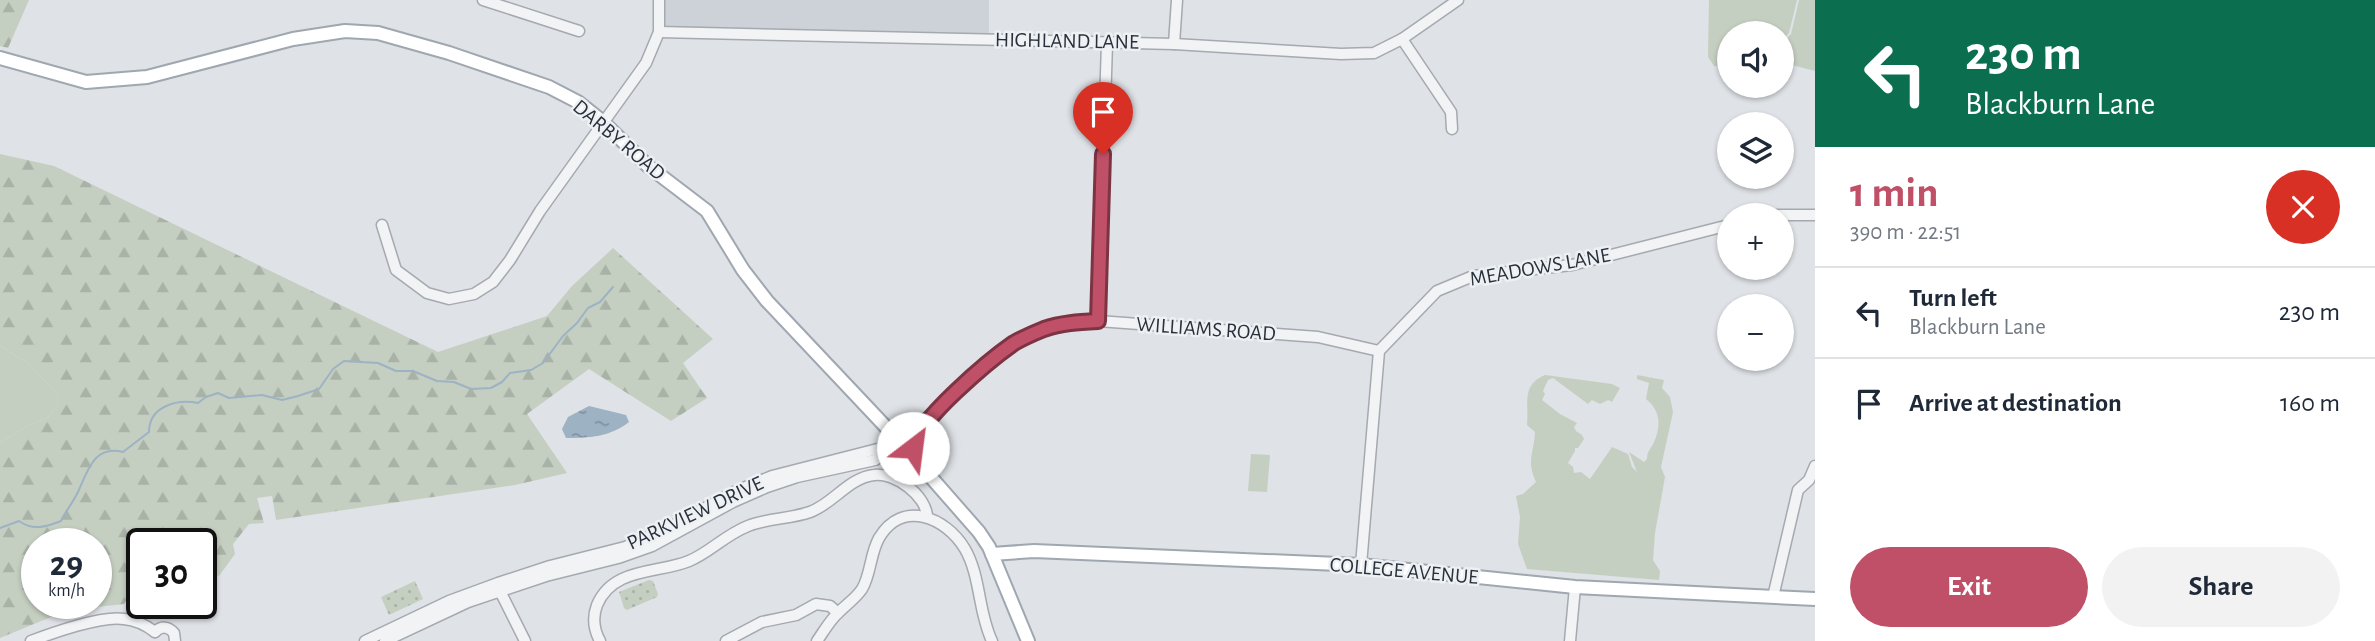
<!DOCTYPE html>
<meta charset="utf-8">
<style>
:root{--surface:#fff;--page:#f2f2f3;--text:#1f2937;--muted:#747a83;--line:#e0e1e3;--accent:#bf5067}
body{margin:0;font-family:"Alegreya Sans",sans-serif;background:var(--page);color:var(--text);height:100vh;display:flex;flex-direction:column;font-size:26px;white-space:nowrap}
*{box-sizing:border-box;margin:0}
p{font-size:23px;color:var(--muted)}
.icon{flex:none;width:38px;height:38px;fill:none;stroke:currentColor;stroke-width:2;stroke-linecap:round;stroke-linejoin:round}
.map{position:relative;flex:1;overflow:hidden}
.side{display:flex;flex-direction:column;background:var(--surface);width:560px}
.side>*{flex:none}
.top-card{background:#0b6e4f;color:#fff;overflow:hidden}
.buttons{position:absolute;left:1717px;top:21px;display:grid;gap:14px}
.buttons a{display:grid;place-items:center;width:77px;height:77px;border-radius:50%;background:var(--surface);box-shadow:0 2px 5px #0004;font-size:35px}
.speed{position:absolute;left:21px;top:528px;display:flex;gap:14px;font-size:35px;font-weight:700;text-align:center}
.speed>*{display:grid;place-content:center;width:91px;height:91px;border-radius:50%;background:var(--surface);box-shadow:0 2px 5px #0004;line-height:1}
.speed small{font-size:18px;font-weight:400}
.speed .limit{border:4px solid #111;border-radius:10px;background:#fff;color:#111}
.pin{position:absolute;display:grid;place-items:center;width:60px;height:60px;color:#fff;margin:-72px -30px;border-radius:50% 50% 50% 0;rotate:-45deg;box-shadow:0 0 7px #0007}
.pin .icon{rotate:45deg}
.me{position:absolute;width:77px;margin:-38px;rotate:30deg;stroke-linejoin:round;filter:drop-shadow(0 0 5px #0008)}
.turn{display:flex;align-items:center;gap:24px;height:147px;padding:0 35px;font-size:32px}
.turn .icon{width:91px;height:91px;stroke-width:2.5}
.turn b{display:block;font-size:49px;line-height:60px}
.round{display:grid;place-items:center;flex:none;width:74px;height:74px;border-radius:37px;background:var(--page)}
.headline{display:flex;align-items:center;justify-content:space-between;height:119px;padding:0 35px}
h1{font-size:42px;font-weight:600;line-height:52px;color:var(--accent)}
.action{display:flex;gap:14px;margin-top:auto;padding:14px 35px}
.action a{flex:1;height:80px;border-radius:42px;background:var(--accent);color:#fff;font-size:28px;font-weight:600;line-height:80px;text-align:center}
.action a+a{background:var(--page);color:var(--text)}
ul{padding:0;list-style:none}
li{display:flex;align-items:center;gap:21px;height:91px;padding:0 35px;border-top:2px solid var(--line)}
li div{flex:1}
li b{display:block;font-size:26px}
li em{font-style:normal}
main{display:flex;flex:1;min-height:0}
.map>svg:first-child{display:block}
.built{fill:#cdd1d8}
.grass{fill:#c5cfc1}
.forest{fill:url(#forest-firs);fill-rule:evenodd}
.park{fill:url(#park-dots)}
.water{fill:url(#water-ripples)}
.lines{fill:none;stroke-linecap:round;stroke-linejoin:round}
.stream{stroke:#9db2c3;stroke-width:2}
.minor-casing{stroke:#a5a9b0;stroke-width:13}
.major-casing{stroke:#9fa7b1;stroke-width:16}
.minor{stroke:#f1f3f5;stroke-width:10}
.major{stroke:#fff;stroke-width:12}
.route-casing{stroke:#7c3443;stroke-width:18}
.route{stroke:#bf5067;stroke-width:12}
.labels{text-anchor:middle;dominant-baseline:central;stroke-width:5;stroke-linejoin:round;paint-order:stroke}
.street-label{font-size:21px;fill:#29313c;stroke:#eef1f4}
</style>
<main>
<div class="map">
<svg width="1815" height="641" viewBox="0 0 1815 641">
<defs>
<pattern id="forest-firs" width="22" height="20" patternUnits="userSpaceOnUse" patternTransform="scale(1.75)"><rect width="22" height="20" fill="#c5cfc1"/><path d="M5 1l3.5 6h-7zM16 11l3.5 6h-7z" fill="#a9b2a7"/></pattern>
<pattern id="park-dots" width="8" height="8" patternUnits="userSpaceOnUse" patternTransform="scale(1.75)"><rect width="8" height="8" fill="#c5cfc1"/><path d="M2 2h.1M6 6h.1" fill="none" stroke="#a9b2a7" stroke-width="1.8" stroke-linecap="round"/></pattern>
<pattern id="water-ripples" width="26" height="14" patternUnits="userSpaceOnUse" patternTransform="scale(1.75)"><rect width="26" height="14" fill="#9db2c3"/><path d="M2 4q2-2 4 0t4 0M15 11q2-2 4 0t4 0" fill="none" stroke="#8091a0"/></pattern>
</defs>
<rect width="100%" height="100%" fill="#dfe2e6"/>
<path class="built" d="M661,0h328v34l-326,-6z"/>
<g class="grass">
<path d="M1709,0h88l-8,33 -7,7v-7h-53v34l-15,-1 -6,-9z"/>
<path d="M1799,0h16v71l-23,-6 -10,3v-25l9,-9z"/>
<path d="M0,346l28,17 31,33v7l-12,15 -20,8 -27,17z"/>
<path d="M1545,375l67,9 8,4 -8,14 -4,-2 -8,4 -8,-4 -4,4 -35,-26 -5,2 -5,11 2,3 -3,6 18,14 17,9 -3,4 2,4 6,4 2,4 -6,9h-3v3l-7,12 5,4 1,6 7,-1 9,7 22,-32 16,7 4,13 5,5 -8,-20 15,10 3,-3c0,-8 4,-10 7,-17 7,-16 7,-31 -8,-43l3,-16 -12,-4v-4l27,5 -2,8 8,9 3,15 -12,55 4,10 -10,56 -2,27 7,11 -1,9 -132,-11 -9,-25 2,-27 -4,-21 7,-2 13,-12c-10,-22 -2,-28 -1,-50l-8,-7c2,-22 -6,-40 18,-50z"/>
<path d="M1251,454l19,1 -3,37 -19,-1z"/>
</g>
<g class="forest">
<path d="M0,0h29l-21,48 -8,-2z"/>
<path d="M0,154l54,12 384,186 109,-36 25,-30 41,-38 100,91 -30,24 24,35 -36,23 -82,-52 -62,45 40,59 -52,12 -239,35 -4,-24 -15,2 7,25 -15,1 -16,20 2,10 -16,22 -18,-5v-27h-59v34l-18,26 -56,6 -68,28v-195l27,-17 20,-8 12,-15v-7l-31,-33 -28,-17zM37,544h59v60h-59z"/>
</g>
<g class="park">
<path d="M649,580l4,1 5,13 -1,3 -30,13 -3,-2 -5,-16z"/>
<path d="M415,581l8,18 -34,16 -8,-18z"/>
</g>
<path class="water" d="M589,406l37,9 3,7c-19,15 -40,16 -63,16l-4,-9 6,-12z"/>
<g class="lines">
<path class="stream" d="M0,528l19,-7c14,10 27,6 42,0 5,-10 12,-19 17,-29 10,-22 16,-47 45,-40l26,-20c0,-26 28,-33 49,-29l8,-6 12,-4 11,5 33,-3 20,5 16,-4 21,-7 14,-20 11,-8 34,2 18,8h17l24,10 17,1 17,7 20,-1 11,-6 8,-9 21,-3 12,-7 20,-27 14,-13 11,-15 12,-6 13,-15"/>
<defs>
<g id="minor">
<path d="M483,0l96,31"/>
<path d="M659,32l515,12 167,10 33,-1 28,-14 56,-39"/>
<path d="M1402,39l49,73 1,17"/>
<path d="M1174,44l3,-44"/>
<path d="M1776,215h39"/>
<path d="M382,225l14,45 31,23 22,6 25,-5 19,-12 17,-22 30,-49 106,-148 13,-31v-32"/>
<path d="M1098,321l9,-278"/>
<path d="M886,427l18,4 12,-5c42,-31 78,-80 129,-97 17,-6 35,-7 53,-8l220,16 61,14"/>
<path d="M915,459l-2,-19 13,-17"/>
<path d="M1361,565l18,-214 58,-60 36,-15 99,-11 157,-40"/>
<path d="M497,585l28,56"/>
<path d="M1773,597l25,-107 11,-10 6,-14"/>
<path d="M155,632c6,-6 13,-6 19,1l1,8"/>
<path d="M31,641c21,-8 72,-26 93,-22 11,1 22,6 31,13"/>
<path d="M365,641l84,-40 49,-18 52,-17 75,-19 44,-19 67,-37 36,-15 129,-33"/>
<path d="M385,641l83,-39 78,-26 72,-18 34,-12 81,-44 34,-15 30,-10 78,-17 23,-15"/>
<path d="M600,641c-6,-11 -8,-23 -3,-36 16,-38 60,-31 92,-44 20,-8 36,-26 59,-35 20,-8 42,-7 62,-14 23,-8 38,-34 64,-37 21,-3 53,21 53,42"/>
<path d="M726,641l36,-19 34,-7 20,-11 14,2 8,7"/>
<path d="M817,641c7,-10 13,-21 22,-29 8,-8 17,-14 23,-23 9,-15 8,-35 17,-51 23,-39 67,-21 86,11 16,28 13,63 27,92"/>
<path d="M1570,641l5,-54"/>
</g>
<g id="major">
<path d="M0,58l86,24 61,-5 146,-38 52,-8 33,2 71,20 100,34 29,15 25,20 45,44 59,45 36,59 24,31 134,142 78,89 10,15 39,94"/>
<path d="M992,554l42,-3 327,14 214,22 240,12"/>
</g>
</defs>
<use href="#minor" class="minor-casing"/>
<use href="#major" class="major-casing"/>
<use href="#minor" class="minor"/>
<use href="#major" class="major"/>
</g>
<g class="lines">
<defs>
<path id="route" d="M913,448c2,-26 78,-89 101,-105 9,-5 20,-10 30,-14 17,-6 35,-7 54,-8l5,-167"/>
</defs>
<use href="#route" class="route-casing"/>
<use href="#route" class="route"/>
</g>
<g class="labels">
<g class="street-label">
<text transform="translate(1067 41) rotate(1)">HIGHLAND LANE</text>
<text transform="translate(619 140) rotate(40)">DARBY ROAD</text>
<text transform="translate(1540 267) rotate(-10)">MEADOWS LANE</text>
<text transform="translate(1206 329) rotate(4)">WILLIAMS ROAD</text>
<text transform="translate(695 513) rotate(-25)">PARKVIEW DRIVE</text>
<text transform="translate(1404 571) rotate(5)">COLLEGE AVENUE</text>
</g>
</g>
</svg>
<div class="buttons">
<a><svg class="icon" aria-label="sound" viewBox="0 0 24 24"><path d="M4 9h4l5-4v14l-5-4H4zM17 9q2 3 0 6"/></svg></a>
<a><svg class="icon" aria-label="layers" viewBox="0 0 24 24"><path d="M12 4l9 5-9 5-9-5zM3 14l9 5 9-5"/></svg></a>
<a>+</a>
<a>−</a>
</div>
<div class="speed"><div>29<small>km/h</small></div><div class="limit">30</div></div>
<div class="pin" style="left:1103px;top:154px;background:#d93025"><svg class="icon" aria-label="arrive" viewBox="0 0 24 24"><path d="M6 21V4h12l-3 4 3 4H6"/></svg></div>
<svg class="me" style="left:913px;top:448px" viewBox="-20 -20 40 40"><circle r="19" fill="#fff"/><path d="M0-13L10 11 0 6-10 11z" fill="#bf5067"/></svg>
</div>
<section class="side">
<div class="top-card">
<div class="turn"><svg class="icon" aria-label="left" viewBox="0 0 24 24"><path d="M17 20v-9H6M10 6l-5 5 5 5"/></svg><div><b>230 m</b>Blackburn Lane</div></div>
</div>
<div class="headline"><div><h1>1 min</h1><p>390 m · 22:51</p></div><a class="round" style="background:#d93025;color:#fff"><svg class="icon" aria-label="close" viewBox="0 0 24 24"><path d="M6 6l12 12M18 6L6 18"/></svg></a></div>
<ul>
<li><svg class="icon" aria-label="left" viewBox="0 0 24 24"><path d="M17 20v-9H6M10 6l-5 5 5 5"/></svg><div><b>Turn left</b><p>Blackburn Lane</p></div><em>230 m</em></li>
<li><svg class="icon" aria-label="arrive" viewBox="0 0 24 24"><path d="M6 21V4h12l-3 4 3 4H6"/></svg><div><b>Arrive at destination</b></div><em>160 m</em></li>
</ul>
<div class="action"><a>Exit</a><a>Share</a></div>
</section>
</main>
